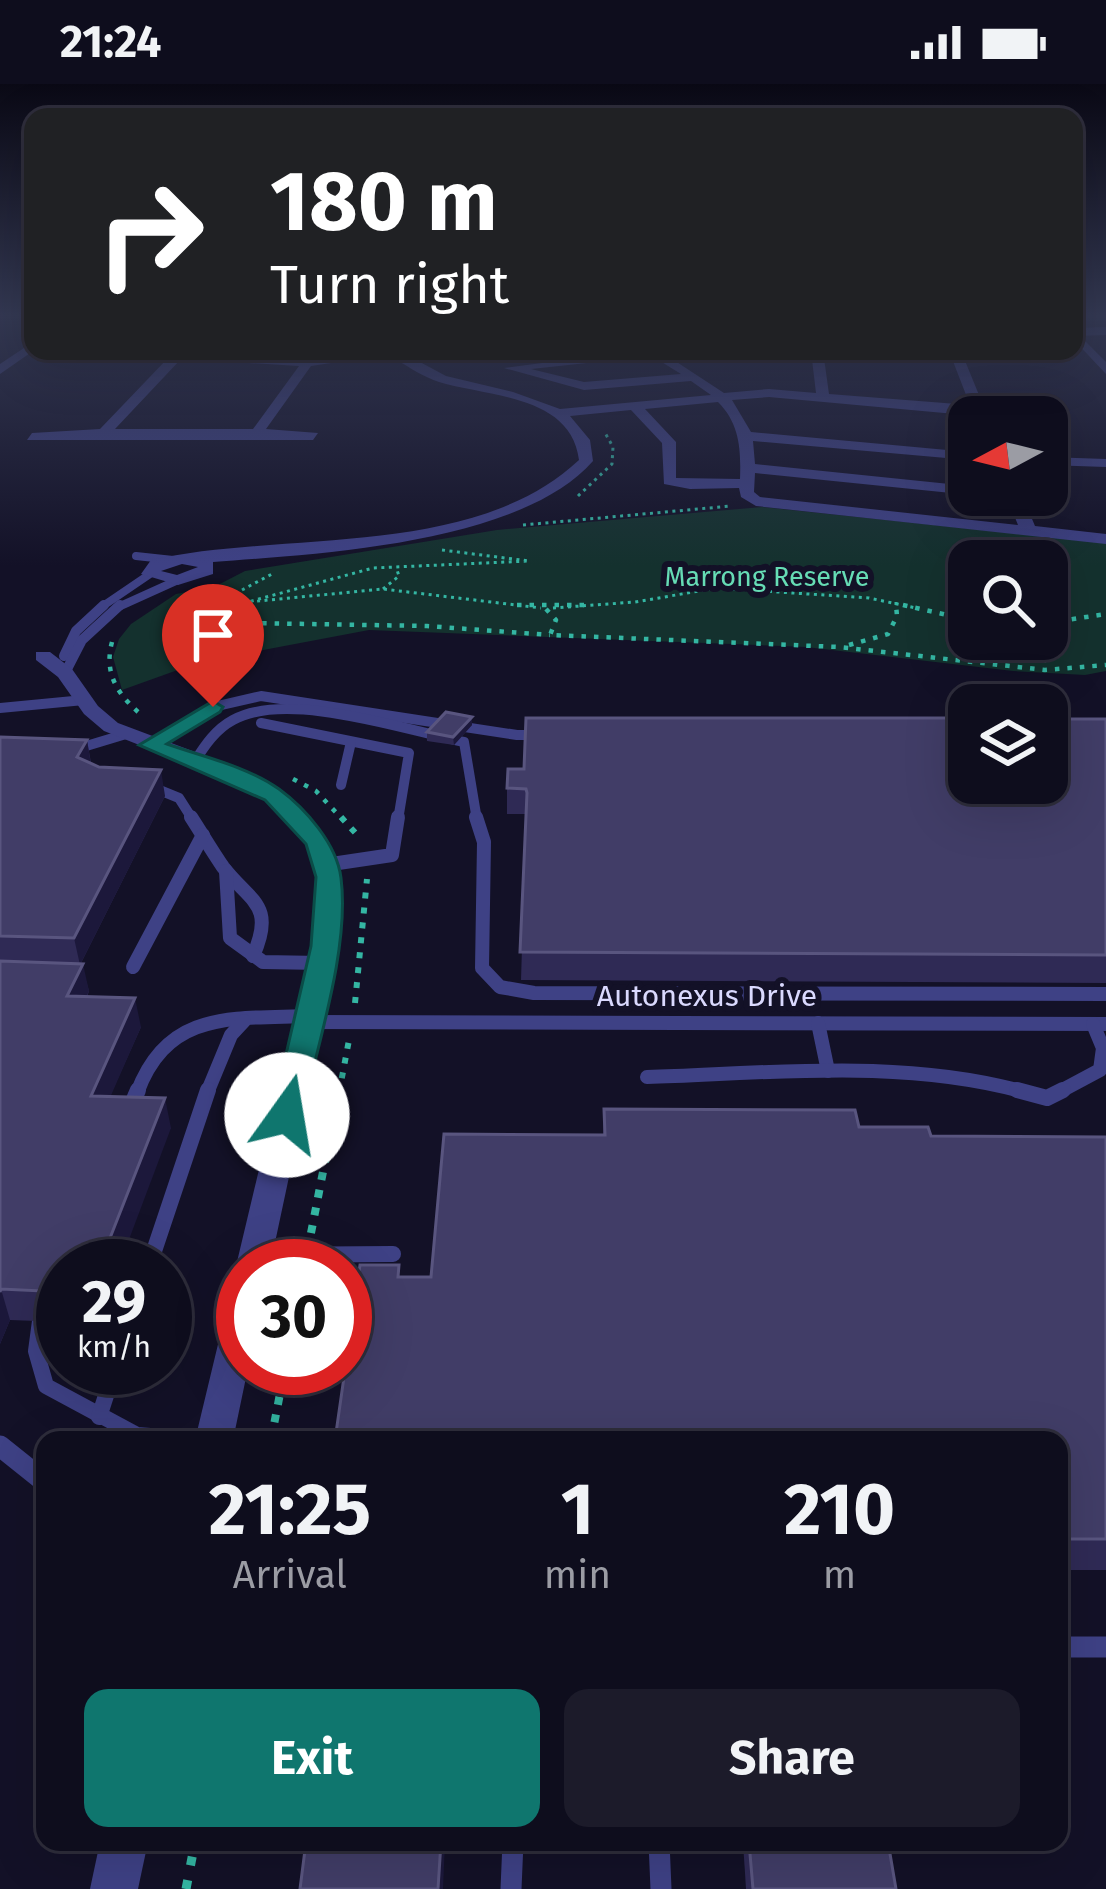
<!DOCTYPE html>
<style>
:root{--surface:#0e0d1d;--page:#1c1b2a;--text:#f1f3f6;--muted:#9b9ca4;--line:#2e2d3b;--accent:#0f766e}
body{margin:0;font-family:"Fira Sans",sans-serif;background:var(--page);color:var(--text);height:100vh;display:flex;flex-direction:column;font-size:45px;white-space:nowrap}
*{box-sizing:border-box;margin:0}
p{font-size:39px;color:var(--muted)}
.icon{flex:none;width:66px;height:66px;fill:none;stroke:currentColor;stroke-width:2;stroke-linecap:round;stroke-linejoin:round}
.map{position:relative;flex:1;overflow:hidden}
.drawer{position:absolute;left:36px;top:1347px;width:1032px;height:420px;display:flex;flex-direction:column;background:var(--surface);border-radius:24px;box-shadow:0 12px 48px #0002,0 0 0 3px var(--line)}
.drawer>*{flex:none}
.hud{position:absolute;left:24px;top:24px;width:1059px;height:252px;border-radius:24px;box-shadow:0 12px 48px #0002,0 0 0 3px var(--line);background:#202124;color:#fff;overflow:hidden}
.needle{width:78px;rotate:263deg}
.fabs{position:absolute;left:948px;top:312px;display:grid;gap:24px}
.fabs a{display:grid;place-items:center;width:120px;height:120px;border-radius:24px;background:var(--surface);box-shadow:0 12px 48px #0002,0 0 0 3px var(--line);font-size:60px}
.speed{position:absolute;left:36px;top:1155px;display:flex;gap:24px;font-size:60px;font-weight:700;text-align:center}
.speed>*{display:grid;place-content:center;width:156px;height:156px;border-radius:50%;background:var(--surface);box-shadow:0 12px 48px #0002,0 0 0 3px var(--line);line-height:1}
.speed small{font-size:30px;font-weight:400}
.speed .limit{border:18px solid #d22;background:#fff;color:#111}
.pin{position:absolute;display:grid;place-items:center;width:102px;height:102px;color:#fff;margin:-123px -51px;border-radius:50% 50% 50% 0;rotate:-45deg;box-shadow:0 0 12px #0007}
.pin .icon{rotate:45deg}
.me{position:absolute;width:132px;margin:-66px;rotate:13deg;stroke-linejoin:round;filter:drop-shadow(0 0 9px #0008)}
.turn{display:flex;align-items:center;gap:42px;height:252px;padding:0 48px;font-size:54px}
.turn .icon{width:156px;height:156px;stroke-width:2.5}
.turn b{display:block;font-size:84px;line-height:102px}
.eta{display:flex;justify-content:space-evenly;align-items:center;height:204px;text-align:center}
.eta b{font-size:72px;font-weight:700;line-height:84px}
.primary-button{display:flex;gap:24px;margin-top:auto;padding:24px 48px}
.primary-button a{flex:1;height:138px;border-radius:24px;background:var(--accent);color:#fff;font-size:48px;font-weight:700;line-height:138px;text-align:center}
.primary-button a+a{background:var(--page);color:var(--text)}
.status{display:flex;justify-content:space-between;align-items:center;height:84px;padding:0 60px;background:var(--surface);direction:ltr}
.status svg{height:33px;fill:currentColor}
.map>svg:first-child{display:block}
.green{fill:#14312e;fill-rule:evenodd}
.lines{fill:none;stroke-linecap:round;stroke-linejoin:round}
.stream{stroke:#102c4c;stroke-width:4.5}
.path-far4{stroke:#34b6a3;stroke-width:3;stroke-dasharray:3 4.5;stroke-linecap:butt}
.path-far3{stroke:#34b6a3;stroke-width:4.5;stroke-dasharray:4.5 8;stroke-linecap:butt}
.path-far2{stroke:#34b6a3;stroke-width:6;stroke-dasharray:6 9;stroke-linecap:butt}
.path-far1{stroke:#34b6a3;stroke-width:8;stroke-dasharray:8 10;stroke-linecap:butt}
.path{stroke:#34b6a3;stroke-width:9;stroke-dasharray:9 15;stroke-linecap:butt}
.service-far4{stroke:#3e4185;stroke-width:8}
.service-far3{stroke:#3e4185;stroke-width:10}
.service-far2{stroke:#3e4185;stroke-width:14}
.service-far1{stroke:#3e4185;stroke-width:16}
.service{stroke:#3e4185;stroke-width:21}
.minor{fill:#3e4185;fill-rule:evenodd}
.tertiary{fill:#3e4185;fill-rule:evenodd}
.wall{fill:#2f2a55}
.shaded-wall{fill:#1c183b}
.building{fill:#413d67;stroke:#59557f;stroke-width:3}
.route{fill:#0f766e;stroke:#0a4d48;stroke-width:3}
.labels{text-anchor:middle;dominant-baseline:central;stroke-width:12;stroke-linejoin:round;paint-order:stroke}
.far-park-label{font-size:27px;fill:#66dcb5;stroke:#131127}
.street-label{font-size:30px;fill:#dad9fe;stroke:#131127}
</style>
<div class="status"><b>21:24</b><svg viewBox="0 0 49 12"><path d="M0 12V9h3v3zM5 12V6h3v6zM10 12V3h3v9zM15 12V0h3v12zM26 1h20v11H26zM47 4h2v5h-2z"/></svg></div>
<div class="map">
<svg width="1106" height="1805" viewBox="0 0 1106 1805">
<rect width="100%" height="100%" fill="#131127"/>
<path class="green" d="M762,423l344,36v128l-21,4 -72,-4 -207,-24 -437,-17 -169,32 -78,28 -9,-33 6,-18 12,-15 45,-30 38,-7 31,-16 252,-41zM969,477h78v78h-78z"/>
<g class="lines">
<path class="stream" d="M1074,233l32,1"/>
<g class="path-far4">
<path d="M578,412l34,-32 1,-17 -9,-16"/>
<path d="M523,441l208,-19"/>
<path d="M442,466l87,11 -156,7 -125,34 135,-13 158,19"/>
<path d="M383,505l16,-13 -3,-9"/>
<path d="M896,518v6"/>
<path d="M220,523l28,-5"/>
<path d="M220,524l3,-8 51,-27"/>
<path d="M553,524l82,-6 82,-14 152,10 47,10"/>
</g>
<g class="path-far3">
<path d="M221,521l-1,5 29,13 178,3 123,9"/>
<path d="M517,521h74"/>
<path d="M903,521l66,15"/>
<path d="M220,523l9,-2"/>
<path d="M546,525l10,11 -6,15 289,12 206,23 61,-5"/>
<path d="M1047,539l59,-9"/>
<path d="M1028,555l15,17 2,14"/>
<path d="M112,558c-8,30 4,50 26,70"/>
<path d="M849,561l39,-11 9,-18 -1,-11"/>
<path d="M293,695l23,12 27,29"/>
</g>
<g class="path-far2">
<path d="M341,733l18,20"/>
<path d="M355,919l12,-124"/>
<path d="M339,1009l10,-53"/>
</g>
<g class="path-far1">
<path d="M311,1149l28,-143"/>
<path d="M271,1356l14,-72"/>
</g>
<path class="path" d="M186,1805l9,-47"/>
<g class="service-far4">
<path d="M136,472l37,4"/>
<path d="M100,524l50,-34"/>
<path d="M116,524l62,-28"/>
</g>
<g class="service-far3">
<path d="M64,572l12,-25 28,-26"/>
<path d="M65,589l17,-33 38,-35"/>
<path d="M0,624l84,-8"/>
<path d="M261,639l148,30 -11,67"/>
<path d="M150,661l63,-38 48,-11 256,39h27"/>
<path d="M73,666l53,-16"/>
<path d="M195,677c10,-16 21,-32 38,-41 54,-30 173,10 231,22l13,78"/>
<path d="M341,701l10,-43"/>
<path d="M152,703l27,11 14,22"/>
</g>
<g class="service-far2">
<path d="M191,733c11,17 21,34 32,50 27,35 53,37 30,89"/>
<path d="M476,733l8,25 -2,126 18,19 34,6 572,1"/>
<path d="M325,781l67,-10 6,-38"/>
<path d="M226,787l4,67 33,24 58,1"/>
<path d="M133,883l70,-132"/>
<path d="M308,938l798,2"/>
<path d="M818,939l10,48"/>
<path d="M647,993c125,-4 259,-19 381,16"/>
<path d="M137,1009c31,-84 97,-74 173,-77"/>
<path d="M207,1009l24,-58 13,-14"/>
<path d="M1057,1009l43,-23 3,-22 -10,-24"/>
</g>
<g class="service-far1">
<path d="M1017,1006l30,8 16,-8"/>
<path d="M129,1027l9,-21"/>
<path d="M255,1171l138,-1"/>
<path d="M149,1182l59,-176"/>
<path d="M40,1237l-4,30 10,35 91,49 66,5"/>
<path d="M99,1333l16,-49"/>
</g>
<g class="service">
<path d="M189,1355l14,1"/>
<path d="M0,1362l45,36"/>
<path d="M1059,1563h47"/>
<path d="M659,1758l2,47"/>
<path d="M511,1805l2,-47"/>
</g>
<g class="minor">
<path d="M1074,246l32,32v12l-32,-34z"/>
<path d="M33,258v9l-33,23v-10z"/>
<path d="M121,267l186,8 72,-8 6,4 -74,11 -45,63 52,4 -5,7h-286l5,-7 68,-4 68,-71 -42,-2zM181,275l118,7 -46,63h-138z"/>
<path d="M633,267h39l-6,4 58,38 45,-4 47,4 -5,-42h12l6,43 141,11 -21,-54h12l27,66 -219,-20 -37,3 19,32 218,20v8l-216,-19 2,23 214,22 2,9 -216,-22 -1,19 6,5 258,28 -12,-30h16l13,31 71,8v10l-350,-38 -15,-9 -2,-9 -49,1 -26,-5 -2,-41 -31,-33 -61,6 20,24 3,21c-73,83 -274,93 -380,101v12l-35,11 -37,-11 10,-14c132,-30 321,0 428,-100 -8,-65 -90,-63 -140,-78 -15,-5 -29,-14 -42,-22v-6h8l41,22 67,16 47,17 151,-14 -20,-14 -107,9 -80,-22zM652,272l29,18 -97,8 -53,-13zM718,318c22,22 23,48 22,77l-64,-1v-36l-31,-33zM182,480l16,3 -21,8 -16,-4z"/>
<path d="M1047,373l59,2v8l-59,-2z"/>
<path d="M36,568h14l22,17 26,37 20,17 133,50 30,17 48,52 12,35 -3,70 -68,319h-27v9l-7,-9 76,-319 5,-70 -11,-33 -41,-44 -30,-17 -131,-52 -20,-17 -26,-37 -22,-17z"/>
<path d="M243,1214v70h5l-15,72h-38l31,-129 5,-9z"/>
<path d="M100,1758h48l-10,47h-48z"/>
</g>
<g class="tertiary">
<path d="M1106,243v8l-32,1v-8z"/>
<path d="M373,267h46l-18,10 -27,-3z"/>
</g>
</g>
<g class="wall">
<path d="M472,633v8l-18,20 -27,-4v-9z"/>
<path d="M1106,635v264l-585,-3 5,-166h-19v-26l17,-19z"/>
<path d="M0,653l87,3 4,23 74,33 -84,167 8,28 -2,6 54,30 -31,69 61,32 -108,138v56l-53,-2 -10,24z"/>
<path d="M604,1025l255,18 72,9 175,1v433h-47v-130l-659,-163h31l172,-142z"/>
<path d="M743,1758h145l8,47h-150z"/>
</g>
<g class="shaded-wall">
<path d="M472,633v8l-18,20 -1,-8z"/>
<path d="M87,656l4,25 -14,-8z"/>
<path d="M161,686l4,26 -85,169 -6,-27z"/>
<path d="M83,880l6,27 -16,33 -6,-28z"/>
<path d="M135,914l6,29 -43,98 -7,-29z"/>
<path d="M165,1014l6,30 -52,138h-20z"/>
<path d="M1,1205l9,31 -10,24v-52z"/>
<path d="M441,1758h4l-2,47h-5z"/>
</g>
<g class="building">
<path d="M446,628l26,5 -19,20 -26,-5z"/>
<path d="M526,634h443v65h78v-64h59v236l-586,-3 7,-159 -1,-4 -19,-1 1,-19h16z"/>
<path d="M0,653l87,3 -10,17 22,10 62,3 -87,168 -74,-2z"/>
<path d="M0,877l83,3 -16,32 68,2 -44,98 74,2 -66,168h-36v26l-62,-3 -1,3z"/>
<path d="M604,1025l251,1 4,17h69l3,9 175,1v402h-47v-99h-724l25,-175h39l-1,12h33l13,-143 161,1z"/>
<path d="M306,1758h135l-3,47h-138z"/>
<path d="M749,1758h139l8,47h-143z"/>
</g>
<linearGradient id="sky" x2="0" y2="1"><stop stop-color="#0a0915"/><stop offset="0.48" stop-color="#333852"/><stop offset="1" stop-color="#333852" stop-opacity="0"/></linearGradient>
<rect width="1106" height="482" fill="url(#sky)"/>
<path class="route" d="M213,617l10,6 -3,5 -53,32c37,13 79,22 112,45 26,19 58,55 62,89 9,70 -24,168 -39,237l-15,10 -15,-10 39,-169 5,-69 -10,-33 -41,-44 -126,-55z"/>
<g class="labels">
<g class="far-park-label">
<text x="767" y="493">Marrong Reserve</text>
</g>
<g class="street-label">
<text x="707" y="912">Autonexus Drive</text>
</g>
</g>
</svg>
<div class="fabs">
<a><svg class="needle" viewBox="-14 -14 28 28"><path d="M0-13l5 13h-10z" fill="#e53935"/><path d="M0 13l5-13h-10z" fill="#9b9ca4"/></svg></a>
<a><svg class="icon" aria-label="search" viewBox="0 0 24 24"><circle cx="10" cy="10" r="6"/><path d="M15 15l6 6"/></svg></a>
<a><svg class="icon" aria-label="layers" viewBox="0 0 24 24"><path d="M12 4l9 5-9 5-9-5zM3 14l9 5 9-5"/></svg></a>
</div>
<div class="speed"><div>29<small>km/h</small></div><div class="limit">30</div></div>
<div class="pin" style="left:213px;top:623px;background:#d93025"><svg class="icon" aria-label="arrive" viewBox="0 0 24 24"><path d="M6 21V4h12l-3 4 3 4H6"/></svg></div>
<svg class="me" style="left:287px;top:1031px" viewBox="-20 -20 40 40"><circle r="19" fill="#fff"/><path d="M0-13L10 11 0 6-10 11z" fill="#0f766e"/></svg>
<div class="hud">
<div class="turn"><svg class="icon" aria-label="right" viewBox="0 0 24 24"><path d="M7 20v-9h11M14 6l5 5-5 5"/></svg><div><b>180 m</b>Turn right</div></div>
</div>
<section class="drawer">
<div class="eta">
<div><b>21:25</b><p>Arrival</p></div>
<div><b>1</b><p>min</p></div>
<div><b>210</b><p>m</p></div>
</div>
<div class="primary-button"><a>Exit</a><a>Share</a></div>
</section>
</div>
